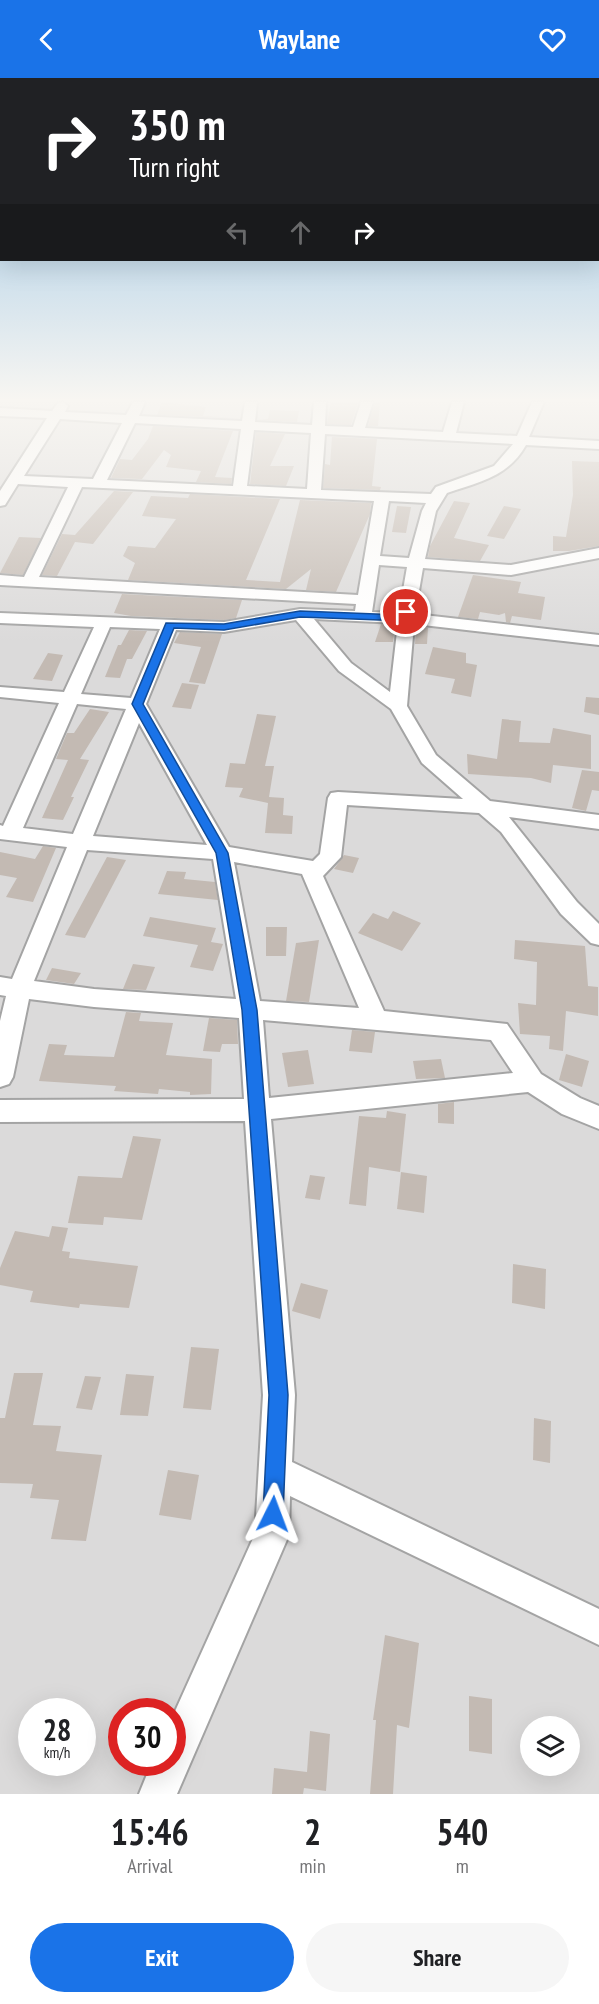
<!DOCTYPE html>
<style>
:root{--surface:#fff;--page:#f6f6f6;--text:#202124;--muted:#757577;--accent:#1a73e8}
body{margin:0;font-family:"PT Sans Narrow",sans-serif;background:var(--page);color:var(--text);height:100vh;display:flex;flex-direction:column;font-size:22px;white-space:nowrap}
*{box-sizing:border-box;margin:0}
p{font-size:20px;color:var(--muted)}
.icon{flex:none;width:33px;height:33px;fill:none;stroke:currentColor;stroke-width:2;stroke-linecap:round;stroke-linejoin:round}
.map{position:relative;height:1716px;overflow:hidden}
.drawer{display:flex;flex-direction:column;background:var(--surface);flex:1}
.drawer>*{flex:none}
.top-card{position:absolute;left:0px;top:0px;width:600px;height:183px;box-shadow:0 6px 24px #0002;background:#202124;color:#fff;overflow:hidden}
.buttons{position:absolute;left:520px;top:1638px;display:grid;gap:12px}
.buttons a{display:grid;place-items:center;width:60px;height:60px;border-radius:50%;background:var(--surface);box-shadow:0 6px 24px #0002;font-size:30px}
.speed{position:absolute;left:18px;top:1620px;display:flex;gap:12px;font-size:30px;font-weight:700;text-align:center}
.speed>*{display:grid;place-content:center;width:78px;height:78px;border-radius:50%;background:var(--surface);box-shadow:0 6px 24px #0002;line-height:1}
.speed small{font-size:15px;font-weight:400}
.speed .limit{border:9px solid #d22;background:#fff;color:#111}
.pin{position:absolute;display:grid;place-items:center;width:51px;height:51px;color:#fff;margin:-26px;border:3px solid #fff;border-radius:50%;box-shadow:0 2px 6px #0007}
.me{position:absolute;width:66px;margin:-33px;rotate:3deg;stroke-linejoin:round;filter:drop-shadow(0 0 4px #0008)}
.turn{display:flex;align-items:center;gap:21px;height:126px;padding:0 30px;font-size:27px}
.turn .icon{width:78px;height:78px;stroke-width:2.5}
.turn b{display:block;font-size:42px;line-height:51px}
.lanes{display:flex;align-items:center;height:57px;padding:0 30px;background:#0003;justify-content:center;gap:30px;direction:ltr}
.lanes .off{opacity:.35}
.eta{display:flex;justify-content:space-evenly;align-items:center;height:102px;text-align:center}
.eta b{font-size:36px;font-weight:800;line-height:42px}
.button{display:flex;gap:12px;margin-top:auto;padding:12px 30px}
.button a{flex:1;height:69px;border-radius:36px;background:var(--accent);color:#fff;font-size:24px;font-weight:800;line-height:69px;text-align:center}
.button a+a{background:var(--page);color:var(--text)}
header{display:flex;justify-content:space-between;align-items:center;height:78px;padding:0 30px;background:var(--accent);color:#fff;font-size:27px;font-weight:800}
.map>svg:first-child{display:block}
.residential{fill:#dbdada;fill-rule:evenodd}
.building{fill:#c3bab3}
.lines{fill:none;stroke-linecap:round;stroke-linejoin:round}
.minor-casing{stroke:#a4a4a4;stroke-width:4}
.minor{fill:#fff;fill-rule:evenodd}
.route{fill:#1a73e8;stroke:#114b97;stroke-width:1.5}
</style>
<header><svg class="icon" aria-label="back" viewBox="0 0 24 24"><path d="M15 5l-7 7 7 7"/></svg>Waylane<svg class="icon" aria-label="heart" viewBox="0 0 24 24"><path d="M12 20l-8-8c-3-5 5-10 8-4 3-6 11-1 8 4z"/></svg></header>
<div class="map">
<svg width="599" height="1716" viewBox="0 0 599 1716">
<rect width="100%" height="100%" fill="#efebe3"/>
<path class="residential" d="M0,324h599v1392h-599zM32,1634h50v50h-50zM122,1634h50v50h-50zM531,1648h39v40h-39z"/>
<g class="building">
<path d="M162,324l44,5 -3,9 35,2 -81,-3z"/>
<path d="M331,324l27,1 -7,22 -24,-1z"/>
<path d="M375,324h5l-2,24h-10z"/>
<path d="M270,332l29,1 -2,11 -40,-2 11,-1z"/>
<path d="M153,348l80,5 -18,46 17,1 -1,6 -35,-2 5,-11 -35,-4 5,-12 -7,-5 -22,29 -31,-1 9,-19 12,1 16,-21z"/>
<path d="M256,354l29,2 -15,32h24l-8,20 -36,-2z"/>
<path d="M332,359l45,2 -5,47 9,1 -1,3 -57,-2 2,-24 5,1z"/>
<path d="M572,383l27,1v84l-30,5h-16v-15l13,1 7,-42z"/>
<path d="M114,413l19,1 -40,52 -18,-2 -18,34 -15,-1 20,-41 13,1z"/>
<path d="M190,416l90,5 -34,81 34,2 20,-82 71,3 -1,11 -34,78 -30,-2 5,-21 -25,20 -158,-9 7,-17 -12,-7 5,-10 27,2 21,-29 -34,-3 9,-20 37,2z"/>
<path d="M454,423l16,2 -16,35 35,7 -9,16 -52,-4 2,-11z"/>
<path d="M397,428l14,1 -5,26 -14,-1z"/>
<path d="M504,428l17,3 -17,30 -17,-3z"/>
<path d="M19,459l22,1 -18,37 -23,-2z"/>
<path d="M473,497l48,7 -3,11 27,4 -4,23 -29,-4 -2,7 -4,-1 -1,-9 -6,2 -19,-3 -2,7 -20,-2z"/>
<path d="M122,516l120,6 -6,18 -12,2 -93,-4 -17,-3z"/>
<path d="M381,546l14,2 -2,16h-18z"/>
<path d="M416,548l12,2 -1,16h-12z"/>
<path d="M129,552l18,1 -15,28h-5l-7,19 -15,-1 13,-32h3z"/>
<path d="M180,554l42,2 -17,50 -16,-2 12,-35 -27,-4z"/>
<path d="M433,569l33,6v10l11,2 -6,32 -20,-4 4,-14 -30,-5z"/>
<path d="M48,575l15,2 -11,26 -19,-2z"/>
<path d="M182,605l17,2 -8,24 -19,-2z"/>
<path d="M586,619l13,1v17l-15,-3z"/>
<path d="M90,631l19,3 -29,47 9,1 -18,37h3l-11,23 -21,-2 26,-58 -12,-1 11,-26h7z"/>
<path d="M257,636l19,2 -11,50h9l-5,31 15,1 -1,17 10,1 -1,18 -27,-1 3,-30 -29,-6 4,-9 -18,-1 5,-24 15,1z"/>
<path d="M502,641l19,2 -2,21 31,1 3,-15 38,7v34l-38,-4 -2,18 -20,-5 -63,-4 -1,-20 30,5z"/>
<path d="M582,692l17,2v19l-7,-1 -6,21 -14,-3z"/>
<path d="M43,768l13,2 -23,54 -27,-5 11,-19 -17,-3v-23l35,7z"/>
<path d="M344,777l15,3 -6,15 -19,-4z"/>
<path d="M107,779l19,3 -41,78 -20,-3z"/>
<path d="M167,793l19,1 -2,7 31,3 3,18 -60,-6z"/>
<path d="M393,833l28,12 -19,28 -44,-18 15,-20 15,6z"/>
<path d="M150,839l66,11 -5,14 12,2 -10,27 -23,-4 8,-22 -55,-9z"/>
<path d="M266,849h21l-1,29h-20z"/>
<path d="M319,862l-10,62 -23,-1 10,-58z"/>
<path d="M515,862l70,6 3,40 10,1v29l-32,-5 -3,40 -14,-2 1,-13 -30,-2 -2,-31 18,2 1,-43 -23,-3z"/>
<path d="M133,886l22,3 -9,23 -23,-1z"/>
<path d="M52,890l29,5 -7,11 -28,-4z"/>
<path d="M126,934l15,1 -2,8 34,2 -7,32 46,4 -1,35 -21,1v-3l-31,-3 -1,5 -44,-3 2,-5 -77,-5 10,-37 18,1 -3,10 50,2z"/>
<path d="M209,940l28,2 1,24h-16l-2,8 -17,-1z"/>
<path d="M352,952l23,2 -3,21 -23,-2z"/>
<path d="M308,972l6,34 -26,3 -6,-34z"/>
<path d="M566,976l23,7 -7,26 -23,-7z"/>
<path d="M441,981l4,19 -29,1 -3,-18z"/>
<path d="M454,1024v22l-16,-1v-19z"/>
<path d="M387,1033l19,3 -6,58 -31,-5 -3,39 -17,-2 10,-88 27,2z"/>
<path d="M133,1058l28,3 -19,81 -38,-3 -1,8 -35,-2 10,-47 44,2z"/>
<path d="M401,1094l26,4 -3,37 -27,-4z"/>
<path d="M310,1097l15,2 -5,23 -15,-2z"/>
<path d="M52,1148l16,2 -6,23 8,1 -1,6 69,8 -9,42 -49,-4 -1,4 -49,-6 3,-11 -33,-6v-17l15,-37 34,6z"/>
<path d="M513,1186l33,5 -1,40 -33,-6z"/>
<path d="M301,1205l27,7 -8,29 -28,-8z"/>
<path d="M191,1269l28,2 -8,61 -28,-2z"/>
<path d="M14,1295h29l-10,52 28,1 -5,25 46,4 -16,86 -35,-2 8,-39 -29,-2 3,-14 -33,-1v-65h5z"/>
<path d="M126,1296l28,2 -6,40 -28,-1z"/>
<path d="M85,1298l16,1 -9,33 -16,-2z"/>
<path d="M534,1340l17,3 -1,42 -17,-3z"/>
<path d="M168,1392l31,5 -8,45 -32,-5z"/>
<path d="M385,1557l34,8 -10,85 -12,-3 -4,69h-23l6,-74h-3z"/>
<path d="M469,1618l23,3v55l-23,-3z"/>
<path d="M310,1653l20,3 -4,57 -22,-3 -1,6h-31l2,-26 33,4z"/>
</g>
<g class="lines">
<defs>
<path id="minor" d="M133,324h12l-6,14 103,5 3,-19h12l-2,20 57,3 2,-23h12l-1,24 28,1 8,-25h12l-8,26 78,4 9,-30h12l-8,31 61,3 15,-34h12l-15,35 70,4v8l-73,-4c-18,32 -47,37 -79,48l-11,18 -11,48 86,6 88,-17v10l-88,17 -88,-7 -8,46 184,21v10l-185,-21 -7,82 29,49 54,46 109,14v14l-90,-12 68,85 22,22v21l-8,-2 -30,-29 -60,-82 -22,-19 -132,-8 -6,52 -18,19 61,135 123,13 34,50 39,24 19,8v23l-37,-15 -34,-22 -257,27 24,276 -3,67 307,147v36l-309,-149 -1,39 -112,259h-38l13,-32h20v-44l83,-184 8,-139 -18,-274 -245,1v-22l244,-1 -5,-81 -145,-11 -65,-8 -16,78 -4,7 -9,3v-66l6,-25 -6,-1v-18l12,2 55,-132 -67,-8v-14l3,1 56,-123 -59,-6v-10l64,5 30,-65 -94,-4v-10l224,9 76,-13 55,2 1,-7 -356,-19v-10l24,2 44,-90 -50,-3 -13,21 -5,1v-15l47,-73 -47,-2v-8l52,3 6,-8 5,-1 5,4 -3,6 61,3zM60,341l62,4 -29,56 -69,-3zM135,345l106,6 -8,57 -126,-6zM254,352l57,3 -4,56 -60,-3zM325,356l188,10 -19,22 -58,21 -5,7 -110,-4zM82,409l292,14 -16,94 -319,-18zM389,423l37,2 -4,8 -13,47 -29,-2zM379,487l28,2 -8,46 -27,-1zM314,541l84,4 -8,69 -39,-29zM296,542l43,51 52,38 31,54 41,36 -125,-7 -7,1 -3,5 -8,56 -7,7 -84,-14 -83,-143 30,-74 48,2zM110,549l50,2 -29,69 -50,-4zM77,626l49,5 -53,125 -50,-6zM139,645l68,122 -114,-9zM87,772l126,9 23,140 -142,-10 -60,-8zM234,784l68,12 57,134 -99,-7zM263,942l228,20 22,33 -244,25z"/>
</defs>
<use href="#minor" class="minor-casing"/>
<use href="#minor" class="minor"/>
</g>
<linearGradient id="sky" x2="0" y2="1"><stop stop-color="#8dbee3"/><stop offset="0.57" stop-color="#f8f6f2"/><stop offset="1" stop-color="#f8f6f2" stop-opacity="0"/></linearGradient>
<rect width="599" height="565" fill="url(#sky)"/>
<path class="route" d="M406,531l6,3 -1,6 -5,3 -106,-4 -76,13 -50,-2 -31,76 85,149 29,157 31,385 -5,119 -3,7 -7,3 -7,-3 -3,-7 6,-119 -27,-385 -26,-157 -84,-149 34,-81 58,1 76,-13 101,4 2,-5z"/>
</svg>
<div class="buttons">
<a><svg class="icon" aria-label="layers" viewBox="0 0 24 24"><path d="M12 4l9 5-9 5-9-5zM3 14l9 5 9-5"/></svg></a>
</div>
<div class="speed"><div>28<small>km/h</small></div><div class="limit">30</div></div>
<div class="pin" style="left:406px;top:534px;background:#d93025"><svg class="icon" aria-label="arrive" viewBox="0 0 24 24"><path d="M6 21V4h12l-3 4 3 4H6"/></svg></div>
<svg class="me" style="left:273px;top:1436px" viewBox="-20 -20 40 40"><path d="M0-17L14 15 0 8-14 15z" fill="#1a73e8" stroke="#fff" stroke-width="4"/></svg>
<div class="top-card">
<div class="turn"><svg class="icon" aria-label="right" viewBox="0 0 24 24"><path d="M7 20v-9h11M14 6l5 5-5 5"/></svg><div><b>350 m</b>Turn right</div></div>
<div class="lanes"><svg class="icon off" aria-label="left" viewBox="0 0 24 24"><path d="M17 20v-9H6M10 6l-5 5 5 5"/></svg><svg class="icon off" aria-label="ahead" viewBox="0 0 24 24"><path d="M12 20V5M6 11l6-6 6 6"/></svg><svg class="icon" aria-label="right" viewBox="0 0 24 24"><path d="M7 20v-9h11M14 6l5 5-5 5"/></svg></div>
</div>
</div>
<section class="drawer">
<div class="eta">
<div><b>15:46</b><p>Arrival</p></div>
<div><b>2</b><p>min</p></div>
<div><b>540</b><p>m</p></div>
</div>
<div class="button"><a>Exit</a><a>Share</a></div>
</section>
